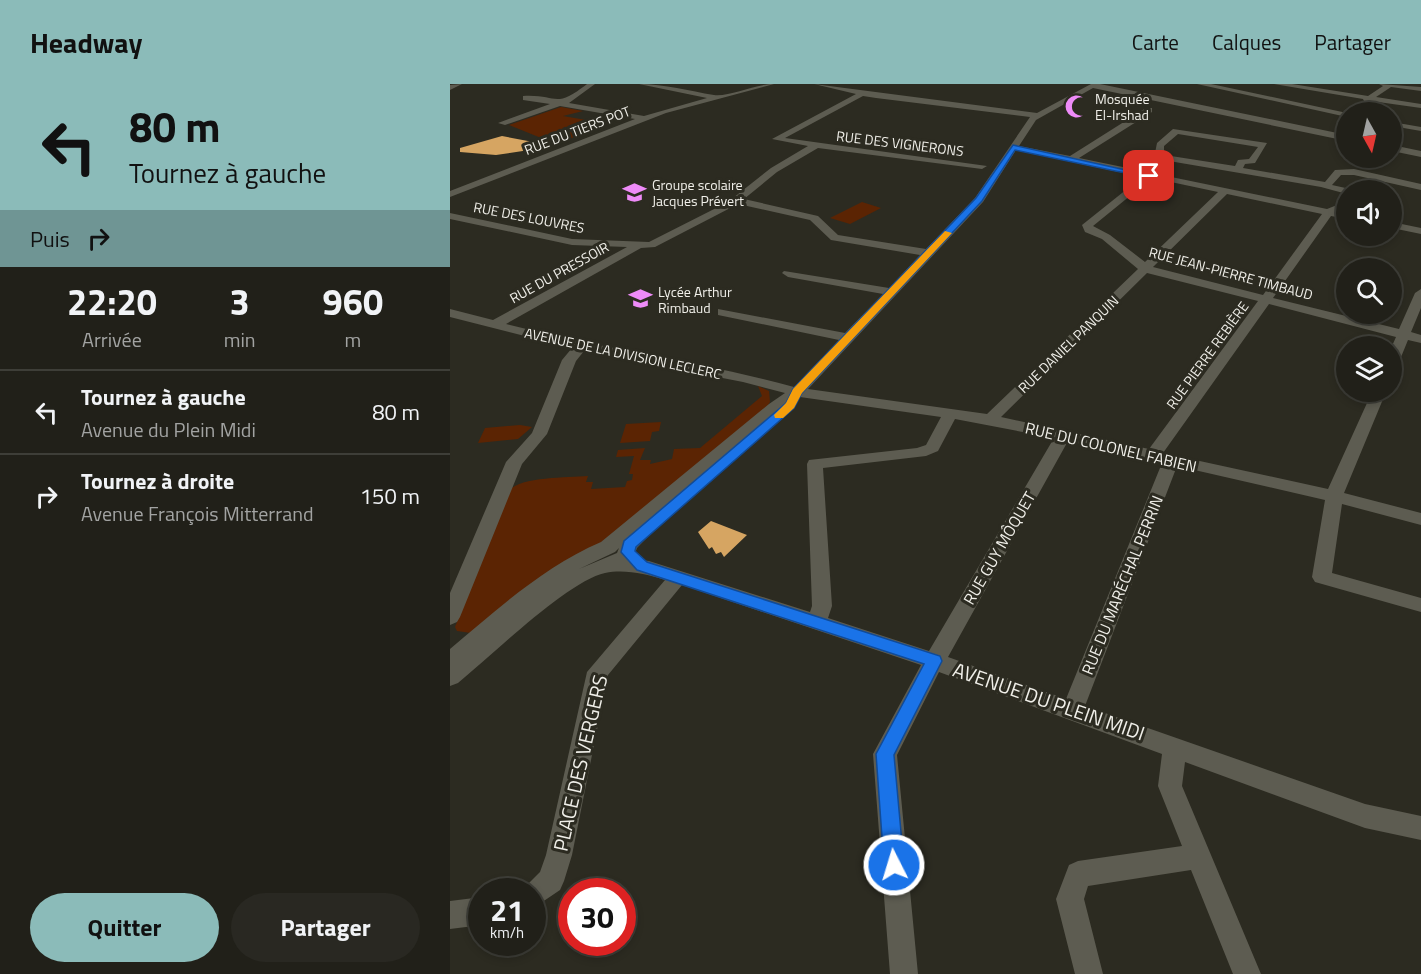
<!DOCTYPE html>
<html lang="fr">
<meta charset="utf-8">
<style>
:root{--surface:#212019;--page:#292822;--text:#f1f3f6;--muted:#a2a3a2;--line:#3e3e38;--accent:#8bbbb9}
body{margin:0;font-family:"Titillium Web",sans-serif;background:var(--page);color:var(--text);height:100vh;display:flex;flex-direction:column;font-size:22px;white-space:nowrap}
*{box-sizing:border-box;margin:0}
p{font-size:20px;color:var(--muted)}
.icon{flex:none;width:33px;height:33px;fill:none;stroke:currentColor;stroke-width:2;stroke-linecap:round;stroke-linejoin:round}
.map{position:relative;flex:1;overflow:hidden}
.sheet{display:flex;flex-direction:column;background:var(--surface);width:450px}
.sheet>*{flex:none}
.top-card{background:#8bbbb9;color:#111;overflow:hidden}
.needle{width:39px;rotate:172deg}
.tools{position:absolute;left:886px;top:18px;display:grid;gap:12px}
.tools a{display:grid;place-items:center;width:66px;height:66px;border-radius:50%;background:var(--surface);box-shadow:0 3px 9px #0003,0 0 0 2px var(--line);font-size:30px}
.speed{position:absolute;left:18px;top:794px;display:flex;gap:12px;font-size:30px;font-weight:700;text-align:center}
.speed>*{display:grid;place-content:center;width:78px;height:78px;border-radius:50%;background:var(--surface);box-shadow:0 3px 9px #0003,0 0 0 2px var(--line);line-height:1}
.speed small{font-size:15px;font-weight:400}
.speed .limit{border:9px solid #d22;background:#fff;color:#111}
.pin{position:absolute;display:grid;place-items:center;width:51px;height:51px;color:#fff;margin:-26px;border-radius:12px;box-shadow:0 3px 9px #0006}
.me{position:absolute;width:66px;margin:-33px;rotate:355deg;stroke-linejoin:round;filter:drop-shadow(0 0 4px #0008)}
.turn{display:flex;align-items:center;gap:21px;height:126px;padding:0 30px;font-size:27px}
.turn .icon{width:78px;height:78px;stroke-width:2.5}
.turn b{display:block;font-size:42px;line-height:51px}
.then{display:flex;align-items:center;height:57px;padding:0 30px;background:#0003;gap:12px;font-size:22px}
.eta{display:flex;justify-content:space-evenly;align-items:center;height:102px;text-align:center}
.eta b{font-size:36px;font-weight:700;line-height:42px}
.button{display:flex;gap:12px;margin-top:auto;padding:12px 30px}
.button a{flex:1;height:69px;border-radius:36px;background:var(--accent);color:#111;font-size:24px;font-weight:700;line-height:69px;text-align:center}
.button a+a{background:var(--page);color:var(--text)}
ul{padding:0;list-style:none}
li{display:flex;align-items:center;gap:18px;height:84px;padding:0 30px;border-top:2px solid var(--line)}
li div{flex:1}
li b{display:block;font-size:22px}
li em{font-style:normal}
header{display:flex;align-items:center;gap:36px;box-sizing:border-box;height:84px;padding:0 30px;background:var(--accent);color:#111}
header strong{font-size:28px}
nav{display:flex;gap:33px;margin-inline-start:auto;font-size:21px}
main{display:flex;flex:1;min-height:0}
.map>svg:first-child{display:block}
.green{fill:#5b2403}
.building{fill:#d6a562}
.lines{fill:none;stroke-linecap:round;stroke-linejoin:round}
.minor{fill:#5d5c51;fill-rule:evenodd}
.route{fill:#1a73e8;stroke:#114b97;stroke-width:1.5}
.slow{fill:#f59e0b}
.labels{text-anchor:middle;dominant-baseline:central;stroke-width:6;stroke-linejoin:round;paint-order:stroke}
.far-poi-label{font-size:14px;fill:#f0efe9;stroke:#2c2b21;text-anchor:start}
.far-street-label{font-size:14px;fill:#f0efe9;stroke:#2c2b21}
.street-label{font-size:16px;fill:#f0efe9;stroke:#2c2b21}
.near-street-label{font-size:20px;fill:#f0efe9;stroke:#2c2b21}
</style>
<header>
<strong>Headway</strong>
<nav><a>Carte</a><a>Calques</a><a>Partager</a></nav>
</header>
<main>
<section class="sheet">
<div class="top-card">
<div class="turn"><svg class="icon" aria-label="left" viewBox="0 0 24 24"><path d="M17 20v-9H6M10 6l-5 5 5 5"/></svg><div><b>80 m</b>Tournez à gauche</div></div>
<div class="then">Puis<svg class="icon" aria-label="right" viewBox="0 0 24 24"><path d="M7 20v-9h11M14 6l5 5-5 5"/></svg></div>
</div>
<div class="eta">
<div><b>22:20</b><p>Arrivée</p></div>
<div><b>3</b><p>min</p></div>
<div><b>960</b><p>m</p></div>
</div>
<ul>
<li><svg class="icon" aria-label="left" viewBox="0 0 24 24"><path d="M17 20v-9H6M10 6l-5 5 5 5"/></svg><div><b>Tournez à gauche</b><p>Avenue du Plein Midi</p></div><em>80 m</em></li>
<li><svg class="icon" aria-label="right" viewBox="0 0 24 24"><path d="M7 20v-9h11M14 6l5 5-5 5"/></svg><div><b>Tournez à droite</b><p>Avenue François Mitterrand</p></div><em>150 m</em></li>
</ul>
<div class="button"><a>Quitter</a><a>Partager</a></div>
</section>
<div class="map">
<svg width="971" height="890" viewBox="0 0 971 890">
<rect width="100%" height="100%" fill="#2c2b21"/>
<g class="green">
<path d="M111,23l22,4 -20,5 46,8 -53,20 -47,-19z"/>
<path d="M412,118l19,6 -31,16 -20,-6z"/>
<path d="M308,302l11,5 1,11 -3,5 -168,141 -128,85 -14,-2 -2,-4 53,-136c14,-15 59,-13 80,-15l-2,6h7l-2,7 34,-2 2,-6 5,-1 1,-6h-4l5,-18 -18,1 2,-7 27,-2 -5,12h11l-1,4 22,-5 2,-10 26,-1 62,-52z"/>
<path d="M211,338l-2,9 -7,1 -2,9 -30,2 6,-19z"/>
<path d="M70,341l12,2 -14,12 -40,4 7,-15z"/>
</g>
<g class="building">
<path d="M52,52l47,9v2l-53,8 -36,-3v-4z"/>
<path d="M261,437l36,14 -23,22 -3,-5 -5,2 -4,-7 -3,2 -11,-17z"/>
</g>
<g class="lines">
<g class="minor">
<path d="M12,0l-12,6v-5z"/>
<path d="M137,0h8l-26,19 75,13 63,-18 -68,-14c26,0 50,7 75,11 15,2 41,-11 60,-11l-108,29 -216,84v-6l185,-72 -75,-13 -55,19 -7,-2 52,-19 -27,-4v-4c35,-2 31,14 64,-12z"/>
<path d="M364,0l223,29 54,-29h9l247,51v6l-254,-53 -57,32 -17,26 51,10 76,-48h6v4l-73,46 248,51 10,-4 5,3 -3,3 8,2v6l-16,-3 -58,82 126,31 16,-36 6,-4v19l-10,24 10,3v8l-13,-3 -9,22 -7,4v-20l4,-9 -127,-33 -106,149 165,36 44,-97h14l-42,101 77,20v12l-79,-21 -10,69 89,25v14l-106,-30 -3,-5 13,-77 -148,-34 -92,240 280,98 56,12v24l-56,-12 -180,-66 -3,24 79,188h-28l-42,-104 -103,16 -4,13 19,75h-28l-19,-75 13,-34 9,-4 104,-15 -24,-60 4,-32 -223,-82 -42,83 21,219h-28l-17,-220 48,-89 -239,-80 -74,90 -36,180 -8,26 -4,9 -28,19v-18h-11l19,-19 6,-17 41,-183 78,-92c-19,-6 -40,-11 -60,-7 -37,8 -114,83 -147,110l-8,3v-37c48,-40 93,-82 151,-107l168,-138 16,-11 -42,-11 -159,-31 -8,10 -29,73 -25,30 -62,153 -3,5 -7,3v-32l56,-131 26,-29 30,-73 10,-12 -122,-31v-8l43,11 134,-73 -55,-2 -122,-26v-6l122,26 77,3 79,-40 43,-34 37,-22 -36,-7 84,-45zM413,12l13,2 154,19 -55,81 -49,51 -88,-14 -20,-19 -74,-17 33,-27 41,-24 164,21 5,-3 -202,-28zM566,66l126,27 -60,48 3,7 17,7 36,30 -151,145 -179,-25 175,-187zM702,94l66,14 -73,70 -35,-27 -17,-9zM777,110l95,20 -59,81 -110,-28zM288,120l72,16 21,20 89,15 -31,33 -105,-17 -2,2 6,4 95,17 -38,39 -127,-24v6l121,25 -45,47c-95,-26 -193,-38 -288,-63l135,-76 14,-1zM697,189l111,28 -109,148 -148,-32zM350,313l141,20 -15,28 -9,3 -108,12 -2,4 5,142 -2,6 -161,-51 -16,-2 4,-11 20,-21 -7,-6 129,-111zM505,335l99,19 -125,213 -101,-33 4,-12 -9,-138 103,-12 12,-5zM618,357l94,22 -96,236 -118,-42zM169,464l-2,5 -38,16 36,-17z"/>
<path d="M747,0h14l136,29v4z"/>
<path d="M824,0h18l76,12 15,-10 -4,-2 42,3v4l-30,-4 -15,10 45,7v4l-50,-7 -6,2 -2,-4z"/>
<path d="M942,38l29,5v4l-29,-5z"/>
<path d="M723,45l94,14 -12,20 -10,1 -2,4 82,14 10,-12 19,-1 67,15v6l-67,-15h-13l-9,10 18,4 -3,5 -26,-7 -152,-26 -14,-8 2,-10zM728,50l80,13 -9,12 -11,1 -3,6 -64,-10 -7,-4v-6z"/>
<path d="M942,61l29,6v6l-29,-6z"/>
<path d="M942,138l29,6v6l-29,-6z"/>
<path d="M32,813v28l-32,4v-28z"/>
</g>
</g>
<path class="route" d="M563,61l140,31 -4,2 -134,-28 -33,51 -180,192 -8,15 -158,139 -1,4 12,11 293,94 2,5 -48,94 10,110 -3,7 -7,2 -7,-2 -3,-7 -8,-111 48,-90 -287,-94 -16,-18 3,-11 162,-138 7,-14 183,-191z"/>
<path class="slow" d="M495,147l7,2 -150,160 -8,15 -11,10h-8l-1,-3 12,-12 7,-14z"/>
<defs>
<symbol id="mosque-bare" viewBox="-9 -9 18 18"><path d="M3.5-4.9A6 6 0 1 0 3.5 4.9A5 5 0 1 1 3.5-4.9Z" fill="#ee8bf8" stroke="#2c2b21" stroke-width="2.5" paint-order="stroke"/></symbol>
<symbol id="school-bare" viewBox="-9 -9 18 18"><path d="M0-5L7-2L0 1L-7-2ZM-4 1L0 2.5L4 1V4Q0 6-4 4Z" fill="#ee8bf8" stroke="#2c2b21" stroke-width="2.5" paint-order="stroke"/></symbol>
</defs>
<g fill-rule="evenodd">
<use href="#mosque-bare" x="610" y="6" width="33" height="33"/>
<use href="#school-bare" x="168" y="92" width="33" height="33"/>
<use href="#school-bare" x="174" y="198" width="33" height="33"/>
</g>
<g class="labels">
<g class="far-poi-label">
<text x="645" y="14">Mosquée<tspan x="645" dy="16">El-Irshad</tspan></text>
<text x="202" y="100">Groupe scolaire<tspan x="202" dy="16">Jacques Prévert</tspan></text>
<text x="208" y="207">Lycée Arthur<tspan x="208" dy="16">Rimbaud</tspan></text>
</g>
<g class="far-street-label">
<text transform="translate(127 46) rotate(-21)">RUE DU TIERS POT</text>
<text transform="translate(450 59) rotate(7)">RUE DES VIGNERONS</text>
<text transform="translate(79 133) rotate(11)">RUE DES LOUVRES</text>
<text transform="translate(109 188) rotate(-29)">RUE DU PRESSOIR</text>
<text transform="translate(781 189) rotate(15)">RUE JEAN-PIERRE TIMBAUD</text>
<text transform="translate(618 260) rotate(-44)">RUE DANIEL PANQUIN</text>
<text transform="translate(173 269) rotate(12)">AVENUE DE LA DIVISION LECLERC</text>
<text transform="translate(757 271) rotate(-54)">RUE PIERRE REBIÈRE</text>
</g>
<g class="street-label">
<text transform="translate(661 363) rotate(13)">RUE DU COLONEL FABIEN</text>
<text transform="translate(549 464) rotate(-60)">RUE GUY MÔQUET</text>
<text transform="translate(672 501) rotate(-68)">RUE DU MARÉCHAL PERRIN</text>
</g>
<g class="near-street-label">
<text transform="translate(599 617) rotate(19)">AVENUE DU PLEIN MIDI</text>
<text transform="translate(130 679) rotate(-77)">PLACE DES VERGERS</text>
</g>
</g>
</svg>
<div class="tools">
<a><svg class="needle" viewBox="-14 -14 28 28"><path d="M0-13l5 13h-10z" fill="#e53935"/><path d="M0 13l5-13h-10z" fill="#a2a3a2"/></svg></a>
<a><svg class="icon" aria-label="sound" viewBox="0 0 24 24"><path d="M4 9h4l5-4v14l-5-4H4zM17 9q2 3 0 6"/></svg></a>
<a><svg class="icon" aria-label="search" viewBox="0 0 24 24"><circle cx="10" cy="10" r="6"/><path d="M15 15l6 6"/></svg></a>
<a><svg class="icon" aria-label="layers" viewBox="0 0 24 24"><path d="M12 4l9 5-9 5-9-5zM3 14l9 5 9-5"/></svg></a>
</div>
<div class="speed"><div>21<small>km/h</small></div><div class="limit">30</div></div>
<div class="pin" style="left:699px;top:92px;background:#d93025"><svg class="icon" aria-label="arrive" viewBox="0 0 24 24"><path d="M6 21V4h12l-3 4 3 4H6"/></svg></div>
<svg class="me" style="left:444px;top:781px" viewBox="-20 -20 40 40"><circle r="17" fill="#1a73e8" stroke="#fff" stroke-width="3"/><path d="M0-11L8 9 0 5-8 9z" fill="#fff"/></svg>
</div>
</main>
